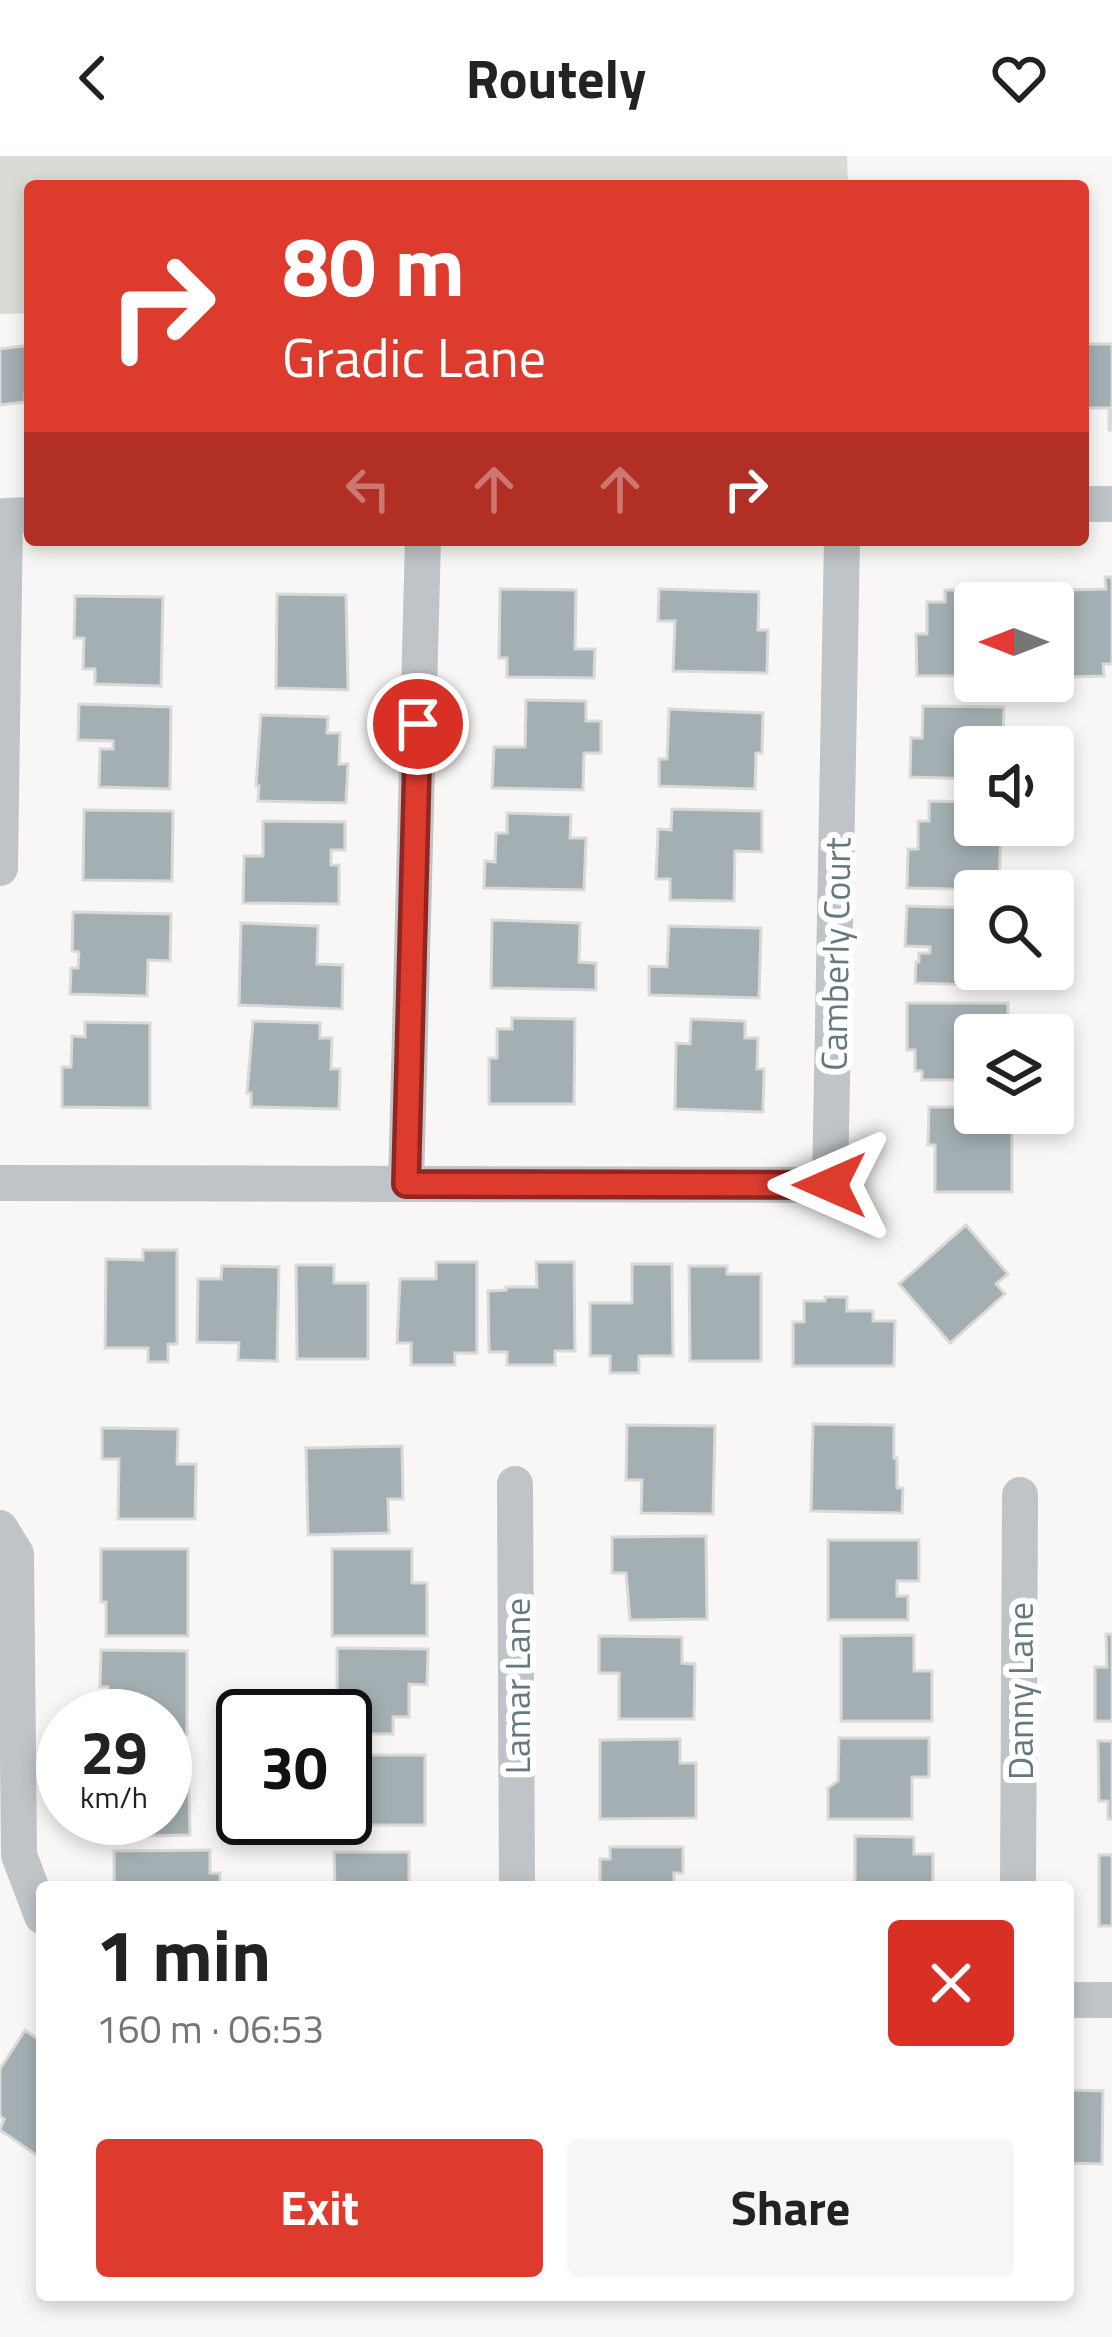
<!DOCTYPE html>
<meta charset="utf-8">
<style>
:root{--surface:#fff;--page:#f6f6f6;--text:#222;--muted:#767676;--accent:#de3b2f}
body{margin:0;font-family:"Titillium Web",sans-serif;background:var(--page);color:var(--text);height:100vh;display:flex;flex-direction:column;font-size:45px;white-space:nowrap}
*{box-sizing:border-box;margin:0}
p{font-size:39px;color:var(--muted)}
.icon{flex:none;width:66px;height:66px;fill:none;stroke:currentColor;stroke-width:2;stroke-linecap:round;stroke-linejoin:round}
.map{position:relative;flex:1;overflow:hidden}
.panel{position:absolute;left:36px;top:1725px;width:1038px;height:420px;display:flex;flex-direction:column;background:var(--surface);border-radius:12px;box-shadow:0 6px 18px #0003}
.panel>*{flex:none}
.guide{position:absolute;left:24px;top:24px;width:1065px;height:366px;border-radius:12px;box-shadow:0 6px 18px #0003;background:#de3b2f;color:#fff;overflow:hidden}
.needle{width:78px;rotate:270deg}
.buttons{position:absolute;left:954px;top:426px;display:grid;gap:24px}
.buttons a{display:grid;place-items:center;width:120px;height:120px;border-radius:12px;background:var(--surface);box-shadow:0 6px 18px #0003;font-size:60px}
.speed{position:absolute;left:36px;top:1533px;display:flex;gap:24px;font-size:60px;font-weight:700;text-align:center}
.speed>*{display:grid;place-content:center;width:156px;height:156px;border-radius:50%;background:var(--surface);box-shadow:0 6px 18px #0003;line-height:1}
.speed small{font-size:30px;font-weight:400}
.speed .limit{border:6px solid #111;border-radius:18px;background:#fff;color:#111}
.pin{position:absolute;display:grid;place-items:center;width:102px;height:102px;color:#fff;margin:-51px;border:6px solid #fff;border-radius:50%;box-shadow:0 3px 12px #0007}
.me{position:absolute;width:132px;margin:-66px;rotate:270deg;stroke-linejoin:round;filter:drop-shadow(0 0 9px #0008)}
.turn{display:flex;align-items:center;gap:42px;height:252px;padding:0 60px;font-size:54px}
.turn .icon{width:156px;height:156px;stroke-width:2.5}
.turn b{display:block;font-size:84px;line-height:102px}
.lanes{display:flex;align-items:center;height:114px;padding:0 60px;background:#0003;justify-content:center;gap:60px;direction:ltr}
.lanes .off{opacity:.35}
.round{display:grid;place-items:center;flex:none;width:126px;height:126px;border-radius:12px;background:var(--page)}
.summary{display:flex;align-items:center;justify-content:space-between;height:204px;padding:0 60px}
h1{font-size:72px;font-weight:700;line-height:90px}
.cta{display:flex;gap:24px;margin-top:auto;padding:24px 60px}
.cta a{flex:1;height:138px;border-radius:12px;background:var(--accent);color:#fff;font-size:48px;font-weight:700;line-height:138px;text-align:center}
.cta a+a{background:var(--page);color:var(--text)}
header{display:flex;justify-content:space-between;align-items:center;height:156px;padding:0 60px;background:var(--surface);font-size:54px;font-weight:700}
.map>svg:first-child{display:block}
.green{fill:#d8dcd4}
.building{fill:#a3afb2;stroke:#d9d9d7;stroke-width:3}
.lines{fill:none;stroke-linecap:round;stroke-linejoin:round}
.minor{stroke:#bec4c7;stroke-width:36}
.route-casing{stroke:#90261f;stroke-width:30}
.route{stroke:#de3b2f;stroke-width:21}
.labels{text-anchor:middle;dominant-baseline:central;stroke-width:12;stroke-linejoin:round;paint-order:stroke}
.street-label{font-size:36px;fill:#64787f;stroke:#fff}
</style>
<header><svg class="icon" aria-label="back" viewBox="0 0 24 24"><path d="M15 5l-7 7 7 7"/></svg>Routely<svg class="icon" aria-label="heart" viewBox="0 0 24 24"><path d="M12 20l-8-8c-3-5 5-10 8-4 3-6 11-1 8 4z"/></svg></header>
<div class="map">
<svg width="1112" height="2181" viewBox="0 0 1112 2181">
<rect width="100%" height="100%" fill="#f8f7f5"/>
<path class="green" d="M0,0h847l1,30h-818v127l-30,1z"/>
<g class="building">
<path d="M1083,188h29v86h-3v-22h-26z"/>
<path d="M30,189v48l-5,1v8l-25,3v-56z"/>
<path d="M1105,421h7v87h-9l1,12 -37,1 -1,-87 40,-1z"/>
<path d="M500,433l76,1 -1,59h20l-1,29 -87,-1v-19h-8z"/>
<path d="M659,433l100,3 -1,38h10l-1,43 -94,-2 2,-50h-17z"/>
<path d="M945,434h63v13h-33v73h-58l-1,-42h11v-32h18z"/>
<path d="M277,438l69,1 2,95 -72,-2z"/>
<path d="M75,440l88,1 -2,89 -66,-2v-15h-12l1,-31h-10z"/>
<path d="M526,544l60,1v20h15v32h-17l-1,37 -91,-2 2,-41h31z"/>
<path d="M79,548l92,3 -1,82 -71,-2 1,-38h13v-8l-35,-1z"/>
<path d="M923,550l81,1 -1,34h7l-1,6h-34v32l-65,-2 1,-39h11z"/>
<path d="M669,553l94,4 -1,40h-6l-1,36 -96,-3v-27h8z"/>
<path d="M261,559l67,2 -1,16h13l-1,31h9l-2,39 -88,-2 1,-15h-3z"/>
<path d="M929,645l46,1v23h26l-2,65 -92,-2 1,-39h10v-28h11z"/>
<path d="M672,653l90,2v41l-27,-1 -1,50 -64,-1v-21h-14l2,-50 13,1z"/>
<path d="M84,654l89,1 -1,70 -89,-1z"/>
<path d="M507,657l64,2 -1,23h16l-2,52 -100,-2 1,-27 10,1 1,-29h11z"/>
<path d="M263,665l82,1v28h-14v15h8v39l-96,-1 1,-47h19z"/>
<path d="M907,750l68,2v61h33v17l-93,-3 1,-21h3v-9h11v-6l-25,-1z"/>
<path d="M73,756l98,2 -1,47 -22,-1 -1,36 -77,-2 1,-26h7l1,-16 -7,-1z"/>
<path d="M492,764l88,3 -1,39 17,1v27l-105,-2z"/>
<path d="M241,767l77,3 -1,38 26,1 -1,44 -103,-4z"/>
<path d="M669,770l92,2 -2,70 -110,-3v-29l18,1z"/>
<path d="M907,847h101v32h-33v45h-53v-9h-7v-21h-8z"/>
<path d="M512,862l63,1 -1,85h-85v-46h8v-29h15z"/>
<path d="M691,863l54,2v17h13l-1,31h7l-1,43 -88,-3 1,-66 14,1z"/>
<path d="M253,865l67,2v15h12l-1,31h9l-1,40 -88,-2v-14h-4z"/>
<path d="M85,866l65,1v85l-88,-1v-40h9l1,-31 13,1z"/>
<path d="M929,951h46v6h37v79h-77v-47h-7z"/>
<path d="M966,1069l42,49 -12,10 9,10 -55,49 -51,-59z"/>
<path d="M143,1094h34v94h-9v18h-20v-14h-43l1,-89 37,1z"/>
<path d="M436,1106h41v91h-22v12h-44v-22h-14l3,-64h36z"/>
<path d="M536,1106h38l1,89h-20v14h-48v-13h-18l-1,-61 18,-1v-3h31z"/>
<path d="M632,1108h40l1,92h-34v17h-29v-17h-20v-53h42z"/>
<path d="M296,1109h38v18h34v76h-71z"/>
<path d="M222,1110l57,1 -2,94 -39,-1 1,-17 -42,-1 1,-63h23z"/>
<path d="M689,1110h38v8h34v87h-71z"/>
<path d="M825,1141h22v14h26v10h22l-1,45h-101v-44h11v-21h21z"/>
<path d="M813,1268l81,1v33h3v30h6l-1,25 -91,-2z"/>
<path d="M627,1269l88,1 -2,88 -72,-1 1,-33h-16z"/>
<path d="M102,1272l76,1 -1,35h19l-1,55h-77l1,-60h-17z"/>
<path d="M402,1290l1,53h-15l1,34 -81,2 -2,-87z"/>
<path d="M706,1380l1,83 -77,1 -4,-47h-14v-36z"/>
<path d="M828,1384h91v41h-22v15h11v24h-80z"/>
<path d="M101,1393h87v87h-82v-34h-5z"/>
<path d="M332,1393h80v34h15v53h-95z"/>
<path d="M1106,1478h6v87h-17v-54h12z"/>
<path d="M914,1479v36h18v50h-91v-85z"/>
<path d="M599,1480l83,1v26l13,1 -1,55h-75v-46h-20z"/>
<path d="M337,1492l91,1 -1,36 -18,-1v33h-16v17h-48v-18h-8z"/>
<path d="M101,1494l86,1v84h-22v-19h-57v-29h-8z"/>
<path d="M839,1582h90v39h-17v42h-84v-31l10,-7z"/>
<path d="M680,1583v24h16v55l-96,1v-79z"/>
<path d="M1098,1585h14v78h-4v-18h-9z"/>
<path d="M188,1593l2,86 -85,2 -1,-19h61v-68z"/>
<path d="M345,1599h80v70h-96v-7h16z"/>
<path d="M855,1680l59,1v17h19v33h-78z"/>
<path d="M610,1691h73v26h-9v14h-74v-28h10z"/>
<path d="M210,1694v23h10v14l-106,-1v-35z"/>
<path d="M334,1696h75v33l16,2h-90z"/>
<rect x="1099" y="1699" width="13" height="71"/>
<path d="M25,1874l17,12v117l-42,-29 4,-11 -4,-3v-47z"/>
<path d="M1068,1934l35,1 -1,73 -34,-1z"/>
</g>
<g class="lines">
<g class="minor">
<path d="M1083,348h29"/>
<path d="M0,712l5,-352 25,-1"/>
<path d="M0,1027l830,2 12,-645"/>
<path d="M406,1028l17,-644"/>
<path d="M515,1328l2,403"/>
<path d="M0,1372l16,26 3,301 23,61"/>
<path d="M1018,1731l2,-392"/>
<path d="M1068,1844h44"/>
</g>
</g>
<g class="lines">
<defs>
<path id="route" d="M418,568l-12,460 424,1"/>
</defs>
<use href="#route" class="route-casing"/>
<use href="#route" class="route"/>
</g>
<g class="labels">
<g class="street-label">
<text transform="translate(835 798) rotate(-89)">Camberly Court</text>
<text transform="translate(516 1530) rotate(-90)">Lamar Lane</text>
<text transform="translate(1019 1535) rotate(-90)">Danny Lane</text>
</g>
</g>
</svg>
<div class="buttons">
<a><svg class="needle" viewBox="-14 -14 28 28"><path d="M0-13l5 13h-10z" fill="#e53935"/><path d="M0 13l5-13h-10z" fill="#767676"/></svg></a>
<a><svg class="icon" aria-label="sound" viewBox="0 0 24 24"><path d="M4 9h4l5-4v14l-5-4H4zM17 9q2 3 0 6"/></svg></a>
<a><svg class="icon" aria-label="search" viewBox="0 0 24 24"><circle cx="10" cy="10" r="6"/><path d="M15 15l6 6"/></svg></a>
<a><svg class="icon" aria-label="layers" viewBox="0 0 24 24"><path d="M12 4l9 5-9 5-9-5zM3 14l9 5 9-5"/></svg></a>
</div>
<div class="speed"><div>29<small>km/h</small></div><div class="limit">30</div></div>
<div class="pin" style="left:418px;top:568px;background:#d93025"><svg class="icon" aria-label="arrive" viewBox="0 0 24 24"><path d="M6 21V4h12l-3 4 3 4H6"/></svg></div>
<svg class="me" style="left:830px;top:1029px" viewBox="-20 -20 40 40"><path d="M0-17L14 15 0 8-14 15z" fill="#de3b2f" stroke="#fff" stroke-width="4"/></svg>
<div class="guide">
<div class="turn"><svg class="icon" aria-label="right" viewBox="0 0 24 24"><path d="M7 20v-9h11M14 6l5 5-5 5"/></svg><div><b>80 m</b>Gradic Lane</div></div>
<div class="lanes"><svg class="icon off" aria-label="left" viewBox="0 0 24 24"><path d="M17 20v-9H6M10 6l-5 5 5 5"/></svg><svg class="icon off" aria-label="ahead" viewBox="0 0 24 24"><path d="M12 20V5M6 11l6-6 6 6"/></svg><svg class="icon off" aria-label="ahead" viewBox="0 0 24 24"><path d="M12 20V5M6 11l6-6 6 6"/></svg><svg class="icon" aria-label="right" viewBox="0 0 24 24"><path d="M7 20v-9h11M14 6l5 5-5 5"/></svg></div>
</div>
<section class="panel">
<div class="summary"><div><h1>1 min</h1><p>160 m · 06:53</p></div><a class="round" style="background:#d93025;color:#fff"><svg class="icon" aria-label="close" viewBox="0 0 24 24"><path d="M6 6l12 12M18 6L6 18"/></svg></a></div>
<div class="cta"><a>Exit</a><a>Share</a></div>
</section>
</div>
